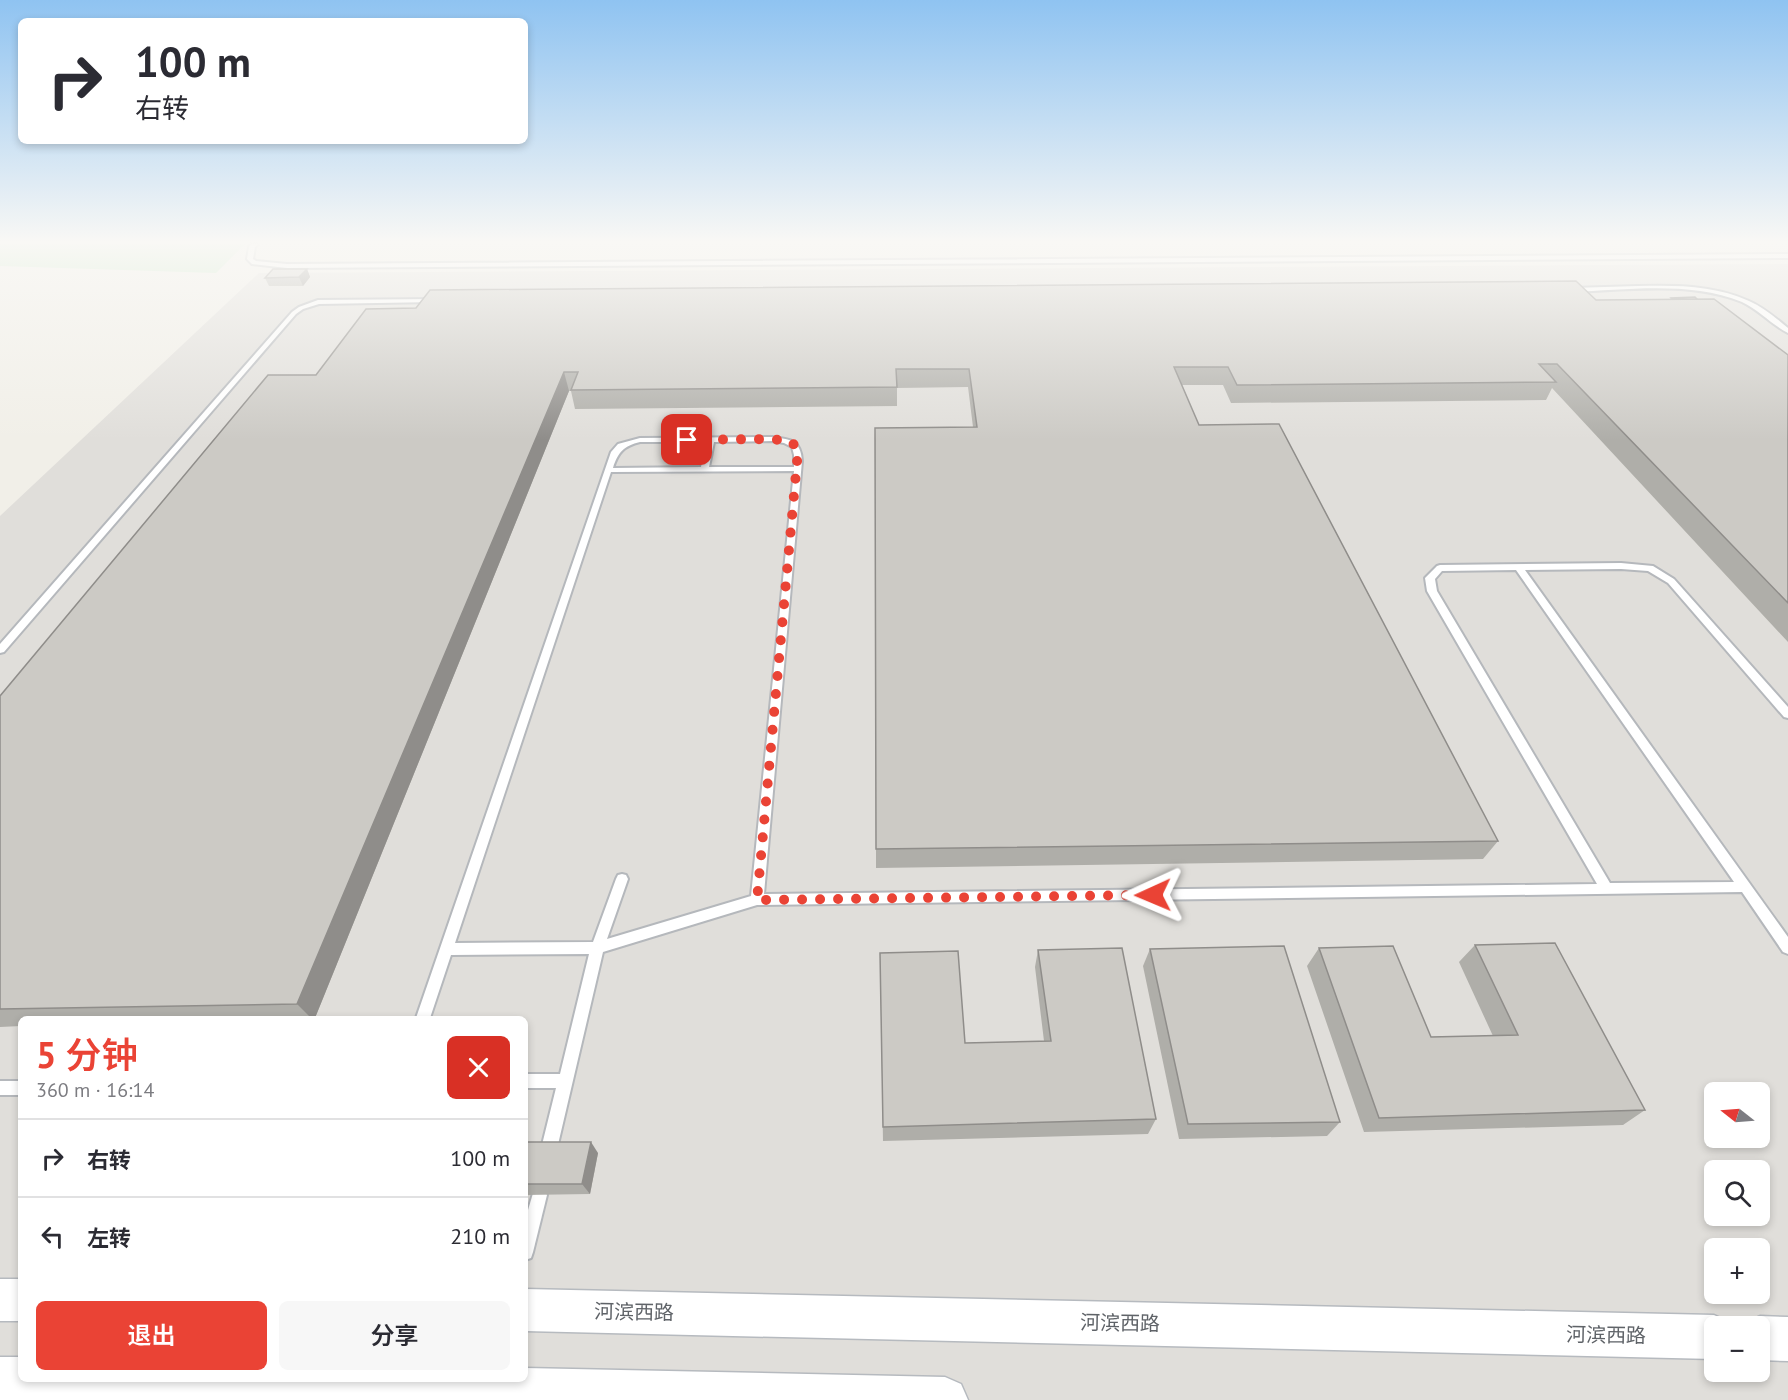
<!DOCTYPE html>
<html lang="zh">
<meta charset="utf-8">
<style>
:root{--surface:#fff;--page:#f7f7f7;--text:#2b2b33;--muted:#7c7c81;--line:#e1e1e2;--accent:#ea4335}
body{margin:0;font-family:"PT Sans","Noto Sans SC",sans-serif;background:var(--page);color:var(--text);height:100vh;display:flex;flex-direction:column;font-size:22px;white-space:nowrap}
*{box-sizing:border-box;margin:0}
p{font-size:20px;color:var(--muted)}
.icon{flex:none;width:33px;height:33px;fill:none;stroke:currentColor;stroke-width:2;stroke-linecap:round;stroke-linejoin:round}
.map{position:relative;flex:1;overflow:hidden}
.drawer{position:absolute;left:18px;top:1016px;width:510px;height:366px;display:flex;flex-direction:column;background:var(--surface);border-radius:9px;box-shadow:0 3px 9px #0003}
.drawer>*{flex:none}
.hud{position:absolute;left:18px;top:18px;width:510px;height:126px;border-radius:9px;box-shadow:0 3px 9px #0003;background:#fff;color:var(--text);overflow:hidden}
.needle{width:39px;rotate:287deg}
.controls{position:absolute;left:1704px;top:1082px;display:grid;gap:12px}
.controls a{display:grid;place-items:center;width:66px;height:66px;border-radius:9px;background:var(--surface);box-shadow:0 3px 9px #0003;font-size:30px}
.pin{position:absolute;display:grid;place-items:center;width:51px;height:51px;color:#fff;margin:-26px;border-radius:12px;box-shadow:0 3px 9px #0006}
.me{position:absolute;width:66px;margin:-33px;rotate:269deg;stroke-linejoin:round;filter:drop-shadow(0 0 4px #0008)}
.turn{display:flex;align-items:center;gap:21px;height:126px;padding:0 18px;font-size:27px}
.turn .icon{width:78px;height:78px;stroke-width:2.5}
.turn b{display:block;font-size:42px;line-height:51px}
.round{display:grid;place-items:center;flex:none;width:63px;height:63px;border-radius:9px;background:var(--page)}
.summary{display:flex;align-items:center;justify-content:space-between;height:102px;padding:0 18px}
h1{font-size:36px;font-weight:600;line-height:45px;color:var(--accent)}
.cta{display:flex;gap:12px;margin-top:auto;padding:12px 18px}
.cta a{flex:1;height:69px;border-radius:9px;background:var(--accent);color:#fff;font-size:24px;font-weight:600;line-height:69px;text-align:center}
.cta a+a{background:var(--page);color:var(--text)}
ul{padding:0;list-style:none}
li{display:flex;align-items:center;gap:18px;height:78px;padding:0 18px;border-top:2px solid var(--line)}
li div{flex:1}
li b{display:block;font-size:22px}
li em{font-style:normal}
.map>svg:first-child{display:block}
.industrial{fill:#e0deda;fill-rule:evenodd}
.green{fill:#c5e8c5}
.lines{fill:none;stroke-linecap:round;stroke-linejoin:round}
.lane-casing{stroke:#b5b8bc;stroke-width:4}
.secondary-casing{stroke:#b6babf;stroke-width:3}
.lane{fill:#fff;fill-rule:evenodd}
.secondary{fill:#fff;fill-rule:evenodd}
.wall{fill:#afaea9}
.shaded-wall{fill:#8f8d8a}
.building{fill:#cccac5;stroke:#8f8d8a;stroke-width:1.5}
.route{stroke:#ea4335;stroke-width:10;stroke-dasharray:0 18}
.labels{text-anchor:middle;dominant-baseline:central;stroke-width:6;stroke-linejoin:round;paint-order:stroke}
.near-street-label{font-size:20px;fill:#5f6368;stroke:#fff}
</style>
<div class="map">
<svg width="1788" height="1400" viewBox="0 0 1788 1400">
<rect width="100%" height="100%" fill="#f1efe8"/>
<path class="industrial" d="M1788,264v1136h-1788v-884l259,-243zM21,1018h504v360h-504zM1714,1092h46v45h-46zM1714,1170h46v45h-46zM1714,1248h46v45h-46zM1714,1326h46v45h-46z"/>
<path class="green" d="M0,244h245l-29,29 -216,-7z"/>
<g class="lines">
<defs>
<g id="lane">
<path d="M252,244h6l-3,3 -2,12 3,2 31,3 1501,-10v4l-1501,10 -35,-4 -5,-5 2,-12z"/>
<path d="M1638,286c37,-1 77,-1 111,15 14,6 27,17 39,27v5c-16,-8 -29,-23 -46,-31 -52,-21 -115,-12 -170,-10l-3,-2 3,-2z"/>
<path d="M437,299l1,1 -3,2 -116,2 -16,5 -7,5 -292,338 -4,1v-9l292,-332 7,-5 19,-7z"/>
<path d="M772,437c18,2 29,3 30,24l-38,433 833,-10 -170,-293 -2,-13 12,-12 3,-1 181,-2 32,3 21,13 114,128v11l-4,-1 -116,-134 -20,-12 -27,-2 -96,1 263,367v17l-5,-2 -41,-60 -985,13 -154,47 -47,201 -3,5 -5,3 -5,-3 -3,-5 16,-65h-31v-14h35l29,-120 -138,1 -21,63h-14l195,-566 7,-8 22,-6zM772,441l12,2 8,4 2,8v12h-85l5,-25zM640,442h66l-5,25 -88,1c5,-16 11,-22 27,-26zM794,471l-43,425 -144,43 21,-60 -2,-4 -4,-1 -4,1 -2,4 -23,63 -138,1 156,-471zM1516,570l218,312 -124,1 -173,-292 -2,-12 7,-8z"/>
<rect x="0" y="1081" width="21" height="14"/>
<path d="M539,1187l5,3 3,5 -14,57 -2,6 -6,2v-40l9,-30z"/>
</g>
<g id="secondary">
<rect x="0" y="1279" width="21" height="42"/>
<path d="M525,1289l1189,26 15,7 2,4h-17v33l-1189,-28z"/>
<path d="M1760,1316l28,1v44l-28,-1v-34h-17l2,-3z"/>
<path d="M0,1357h21v21h504v-10l420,9 16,7 7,16h-968z"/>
</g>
</defs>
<use href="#lane" class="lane-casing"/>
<use href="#secondary" class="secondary-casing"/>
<use href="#lane" class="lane"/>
<use href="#secondary" class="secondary"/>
</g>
<g class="wall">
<path d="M307,269l3,8 -7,9h-34l-4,-8z"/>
<path d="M1671,298l117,57v287l-236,-254 -6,12 -315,3 -8,-18h-41l17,40 299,416 -15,18 -607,9v-19l97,-422 -5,-40 -71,1v18l-322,3 -4,-18h-2l-254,627h-294v8l-21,1v-331l316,-321 1280,-75 74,-1z"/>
<path d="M1475,945l170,165 -22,15 -259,7 -57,-166 12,-18 112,89 62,-1 -34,-74z"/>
<path d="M1150,949l190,173 -13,14 -148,3 -36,-173z"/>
<path d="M1038,950l118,169 -8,15 -265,7 -3,-188 85,90 79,-2 -9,-74z"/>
<path d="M525,1142l73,11 -8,41 -65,1z"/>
</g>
<g class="shaded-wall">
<path d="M307,269l3,8 -7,9 -4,-9z"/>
<path d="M564,372l5,19 -254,627h-4l-14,-14z"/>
<path d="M591,1142l7,11 -8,41 -8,-10z"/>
</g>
<g class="building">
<path d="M273,269h34l-8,8 -34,1z"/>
<path d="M1576,281l20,19 118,-1 74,56v248l-231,-239h-18l17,18 -319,3 -9,-18h-54l25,58 80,-1 219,417 -622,8 -1,-421 102,-1 -8,-58h-73l1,18 -326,3 7,-18h-14l-267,632 -297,5v-313l268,-321h48l50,-66 50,-1 14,-18z"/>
<path d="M1695,297l2,2h-25l-1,-1z"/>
<path d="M1555,943l90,167 -266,8 -60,-170 74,-2 38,91 87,-2 -43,-90z"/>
<path d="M1284,946l56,176 -152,2 -38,-175z"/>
<path d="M1122,948l34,171 -273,8 -3,-174 78,-2 7,92 86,-2 -13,-91z"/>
<path d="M525,1142h66l-9,42h-57z"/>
</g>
<linearGradient id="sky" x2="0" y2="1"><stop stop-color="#8fc3f1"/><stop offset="0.55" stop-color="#f9f8f5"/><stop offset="1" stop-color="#f9f8f5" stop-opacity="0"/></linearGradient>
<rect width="1788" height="440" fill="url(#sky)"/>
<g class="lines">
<path class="route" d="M687,440l85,-1 20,3 6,9 -41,449 396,-5"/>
</g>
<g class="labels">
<g class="near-street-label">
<text transform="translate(634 1312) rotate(1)">河滨西路</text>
<text transform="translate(1120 1323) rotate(1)">河滨西路</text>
<text transform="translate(1606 1335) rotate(1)">河滨西路</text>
</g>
</g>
</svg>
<div class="controls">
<a><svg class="needle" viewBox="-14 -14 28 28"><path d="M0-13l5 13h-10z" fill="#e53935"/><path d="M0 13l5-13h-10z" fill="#7c7c81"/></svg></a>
<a><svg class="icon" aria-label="search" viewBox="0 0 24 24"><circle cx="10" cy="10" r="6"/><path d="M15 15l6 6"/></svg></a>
<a>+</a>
<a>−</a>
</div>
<div class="pin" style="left:687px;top:440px;background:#d93025"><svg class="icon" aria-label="arrive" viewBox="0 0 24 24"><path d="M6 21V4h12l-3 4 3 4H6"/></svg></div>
<svg class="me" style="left:1153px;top:895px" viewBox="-20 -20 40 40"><path d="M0-17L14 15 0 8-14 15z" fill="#ea4335" stroke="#fff" stroke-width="4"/></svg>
<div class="hud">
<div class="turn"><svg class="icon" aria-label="right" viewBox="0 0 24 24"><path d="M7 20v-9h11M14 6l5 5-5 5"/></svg><div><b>100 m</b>右转</div></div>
</div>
<section class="drawer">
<div class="summary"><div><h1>5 分钟</h1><p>360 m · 16:14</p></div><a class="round" style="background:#d93025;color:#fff"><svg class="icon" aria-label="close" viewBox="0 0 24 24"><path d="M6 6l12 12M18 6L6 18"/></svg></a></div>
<ul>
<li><svg class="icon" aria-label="right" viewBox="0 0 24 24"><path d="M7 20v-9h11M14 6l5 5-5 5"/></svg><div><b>右转</b></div><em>100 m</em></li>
<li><svg class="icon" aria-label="left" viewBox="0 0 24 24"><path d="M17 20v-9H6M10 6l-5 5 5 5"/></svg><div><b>左转</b></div><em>210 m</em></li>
</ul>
<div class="cta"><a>退出</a><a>分享</a></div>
</section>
</div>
